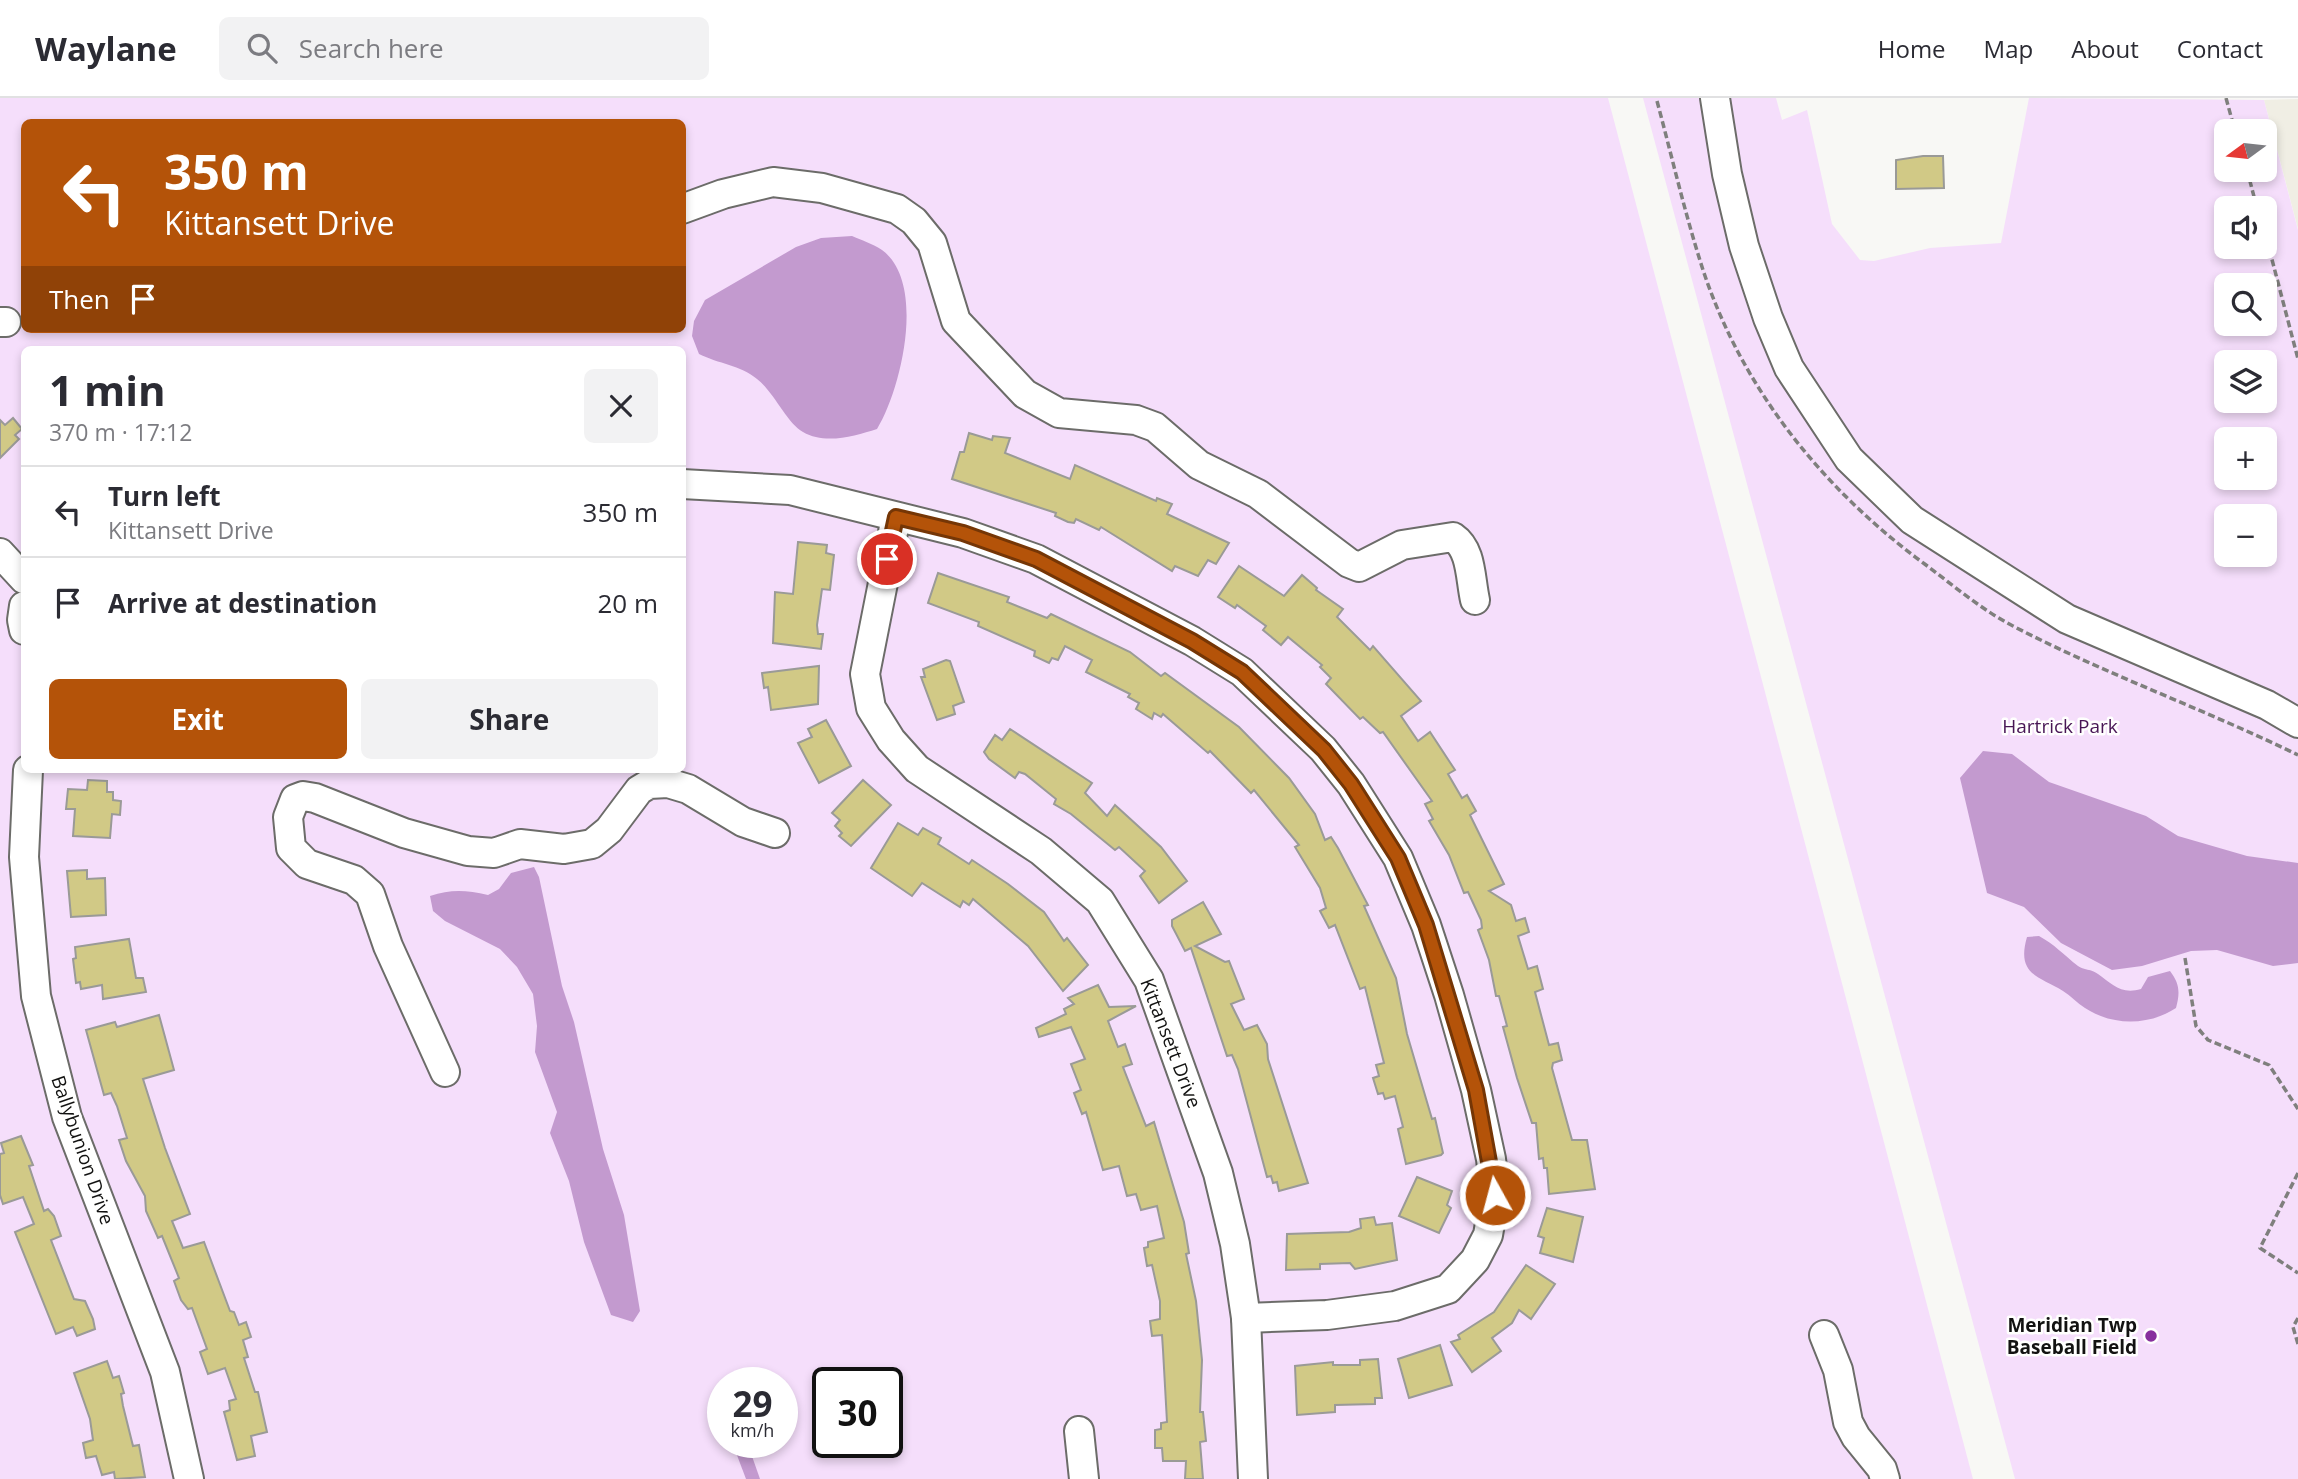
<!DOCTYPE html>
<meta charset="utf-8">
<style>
:root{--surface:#fff;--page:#f2f2f3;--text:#2b2b33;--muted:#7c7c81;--line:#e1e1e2;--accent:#b45309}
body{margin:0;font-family:"Open Sans",sans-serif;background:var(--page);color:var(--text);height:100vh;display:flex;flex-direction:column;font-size:26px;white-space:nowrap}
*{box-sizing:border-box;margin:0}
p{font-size:23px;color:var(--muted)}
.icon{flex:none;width:38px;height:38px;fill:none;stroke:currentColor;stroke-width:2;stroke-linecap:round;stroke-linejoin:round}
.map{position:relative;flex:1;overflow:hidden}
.sheet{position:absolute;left:21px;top:248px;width:665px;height:427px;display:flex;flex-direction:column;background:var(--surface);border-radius:10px;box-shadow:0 4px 10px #0003}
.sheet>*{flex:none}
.banner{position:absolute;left:21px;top:21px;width:665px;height:214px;border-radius:10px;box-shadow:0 4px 10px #0003;background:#b45309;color:#fff;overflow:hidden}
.needle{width:46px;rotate:255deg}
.buttons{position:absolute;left:2214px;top:21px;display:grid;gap:14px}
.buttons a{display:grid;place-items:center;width:63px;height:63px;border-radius:10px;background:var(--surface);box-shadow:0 4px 10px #0003;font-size:35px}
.speed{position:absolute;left:707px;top:1269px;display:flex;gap:14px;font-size:35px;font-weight:700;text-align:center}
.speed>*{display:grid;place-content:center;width:91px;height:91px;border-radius:50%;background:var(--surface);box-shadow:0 4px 10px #0003;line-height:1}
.speed small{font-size:18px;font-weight:400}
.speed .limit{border:4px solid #111;border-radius:10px;background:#fff;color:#111}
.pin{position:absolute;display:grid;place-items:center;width:60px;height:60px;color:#fff;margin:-30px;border:4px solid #fff;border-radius:50%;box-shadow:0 2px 7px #0007}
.me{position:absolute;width:77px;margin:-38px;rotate:353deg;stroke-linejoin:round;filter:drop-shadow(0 0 5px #0008)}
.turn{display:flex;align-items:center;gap:24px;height:147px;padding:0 28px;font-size:32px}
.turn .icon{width:91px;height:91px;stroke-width:2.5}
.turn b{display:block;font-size:49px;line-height:60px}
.then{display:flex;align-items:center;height:66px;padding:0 28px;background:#0003;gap:14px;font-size:26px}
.round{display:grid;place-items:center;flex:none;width:74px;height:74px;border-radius:10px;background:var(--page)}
.overview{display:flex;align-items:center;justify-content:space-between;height:119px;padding:0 28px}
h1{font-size:42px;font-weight:700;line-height:52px}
.primary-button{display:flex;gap:14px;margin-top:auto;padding:14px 28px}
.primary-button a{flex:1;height:80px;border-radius:10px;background:var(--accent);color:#fff;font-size:28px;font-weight:700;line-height:80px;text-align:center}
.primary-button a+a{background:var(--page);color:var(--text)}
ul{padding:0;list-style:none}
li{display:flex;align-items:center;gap:21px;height:91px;padding:0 28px;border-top:2px solid var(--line)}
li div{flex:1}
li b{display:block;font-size:26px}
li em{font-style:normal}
header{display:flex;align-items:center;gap:42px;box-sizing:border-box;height:98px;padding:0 35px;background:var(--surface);border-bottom:2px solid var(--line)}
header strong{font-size:33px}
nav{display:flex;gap:38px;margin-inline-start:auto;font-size:24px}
.search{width:490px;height:63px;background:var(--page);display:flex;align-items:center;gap:18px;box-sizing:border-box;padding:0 24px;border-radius:10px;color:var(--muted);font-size:26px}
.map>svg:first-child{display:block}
.built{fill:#f0eee4}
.green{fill:#f5defb;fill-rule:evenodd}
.water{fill:#c39acf}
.building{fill:#d1c986;stroke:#9a9a97;stroke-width:2}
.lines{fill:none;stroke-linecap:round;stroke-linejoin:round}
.minor-casing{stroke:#6c6c69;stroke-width:32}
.path{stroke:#7f7f7d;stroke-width:3.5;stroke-dasharray:7 3.5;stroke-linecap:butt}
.minor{stroke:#fff;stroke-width:28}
.route-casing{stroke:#753606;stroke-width:18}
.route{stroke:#b45309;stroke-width:12}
.poi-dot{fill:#87309d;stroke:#fffffe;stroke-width:2.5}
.labels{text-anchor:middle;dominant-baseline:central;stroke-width:5;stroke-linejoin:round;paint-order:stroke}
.park-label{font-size:19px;fill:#481655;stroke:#fffffe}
.street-label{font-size:19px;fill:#121211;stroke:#fffffe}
.poi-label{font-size:19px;font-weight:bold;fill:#121211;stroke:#fffffe;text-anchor:end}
</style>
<header>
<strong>Waylane</strong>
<div class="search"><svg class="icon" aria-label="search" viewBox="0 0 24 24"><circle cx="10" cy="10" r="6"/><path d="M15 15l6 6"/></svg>Search here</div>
<nav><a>Home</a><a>Map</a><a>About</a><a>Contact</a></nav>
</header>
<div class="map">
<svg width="2298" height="1381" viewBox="0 0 2298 1381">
<rect width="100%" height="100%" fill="#f8f8f5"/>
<path class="built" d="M2298,1v130l-34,-129z"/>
<g class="green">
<path d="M0,0h1608l365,1381h-1973zM24,24h658v207h-658zM24,252h658v420h-658zM723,1284h59v60h-59zM828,1284h59v60h-59z"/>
<path d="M1643,0h133l6,22 25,-10 25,114 28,36 14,1 56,-13 71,-5 28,-145 235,2 34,130v1249h-283zM2226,33h38v39h-38zM2226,110h38v39h-38zM2226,187h38v39h-38zM2226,264h38v39h-38zM2226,341h38v39h-38zM2226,418h38v39h-38z"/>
</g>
<g class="water">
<path d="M852,138c9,4 21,8 30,14 45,33 19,140 -5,179 -22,7 -52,16 -74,3 -16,-9 -29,-40 -46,-53 -17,-14 -38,-15 -58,-25l-7,-18 2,-15 11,-21 91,-53 25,-9z"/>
<path d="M1983,653l29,3 37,28 97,34 32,20 69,20 51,7v100l-25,3 -56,-16 -26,1 -49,15 -30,4 -51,-27 -37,-36 -37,-14 -27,-115z"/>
<path d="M534,769l5,10 23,109 12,36 29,127 21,66 16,96 -7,11 -22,-7 -27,-73 -15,-61 -19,-48 7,-21 -22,-60 2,-26 -4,-32 -16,-27 -17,-18 -55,-28 -12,-10 -3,-15c21,-7 36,-6 58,-1l11,-6 12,-16z"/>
<path d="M2039,838c15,8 25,19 39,30 5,4 14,3 20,8 14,10 23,21 43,15l7,-12 22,-6c10,13 10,22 6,37 -27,18 -64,18 -91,0 -8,-5 -14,-12 -22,-17 -24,-15 -47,-16 -36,-54z"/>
<path d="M732,1344h15l13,37h-14z"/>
</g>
<g class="building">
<path d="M1923,58h20l1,32 -48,1v-29z"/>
<path d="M13,320l9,11 -7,6 4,4 -19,19v-38l5,5z"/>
<path d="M969,335l23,7 1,-4 17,2 -5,15 65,26 5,-14 81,36 1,-3 15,6 -5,10 62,29 -13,21 -8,-4 -10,16 -23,-10 -3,5 -71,-44 -2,3 -23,-11 -2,4 -6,-1 -13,-6 1,-3 -104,-34 8,-27h4z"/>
<path d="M798,444l29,3 -1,8 8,2 -4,35 -8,-1 -5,36 1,9h5l-2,15 -48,-6 2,-51 18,2z"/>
<path d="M1239,468l45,30 18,-21 15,13 -1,2 27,19 -6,8 33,33 3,-4 48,55 -20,15 17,25 12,-9 25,38 -7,4 14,24 5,-3 9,16 -6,4 34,69 -15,7 22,14 5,16 9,-3 4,14 -11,4 10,33 9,-3 6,23 -8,3 14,53 9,-2 4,17 -9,3 -1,5 20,72h15l8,49 -46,5 -2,-26h-3l-1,-10 -4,1 -3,-36h-4l-15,-45 -14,-51 4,-1 -8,-30h-3l-7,-36 -11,-30 4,-2 -1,-8 -13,-28 -4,1 -15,-38 -20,-34 4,-2 -8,-15 7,-3 -49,-69 -3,1 -17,-16 -3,2 -34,-35 5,-6 -11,-11 2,-2 -34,-28 -7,8 -18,-15 3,-4 -29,-21 -2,3 -17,-11z"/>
<path d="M938,475l71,24 -2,5 40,16 4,-4 79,38 31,24 4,-3 74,54 50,51 26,36 10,26 6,-3 7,11 30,57 -4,1 32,72 11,56 25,85 3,-1 8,35 -2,2 -35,9 -8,-35 5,-2 -8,-31 -10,3 -2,-6 -5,1 -5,-16 6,-2 -3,-11 8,-2 -19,-76 -5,2 -25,-64 -6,3 -9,-17 6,-3 -6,-20 -25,-41 4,-2 -45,-55 -3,3 -41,-42 -2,2 -45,-39 -2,3 -7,-4 -2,6 -16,-10 3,-6 -11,-6 2,-3 -44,-22 6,-12 -27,-14 -7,14 -6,-2 -3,5 -15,-7 1,-5 -57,-25 1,-4 -51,-19z"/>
<path d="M946,562l4,1 14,41 -11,4 2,8 -18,6 -16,-43h4l-2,-8z"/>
<path d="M819,568l-1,38 -47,6 -3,-23 -4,1 -2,-15z"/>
<path d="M826,622l25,46 -32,17 -21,-40 14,-6 -4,-8z"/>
<path d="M1010,631l82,54 -7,10 22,23 8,-11 46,42 26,34 -28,22 -19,-27 5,-5 -26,-24 -4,3 -44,-36 -17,-10 2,-5 -31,-25 -6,-2 -4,6 -26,-19 -5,-7 11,-17 7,5z"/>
<path d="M88,682l19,1v11h6v8l8,1 -1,14 -8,-1 -2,24 -37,-2 2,-27h-9l2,-20 19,1z"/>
<path d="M863,682l28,25 -40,41 -12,-10 3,-3 -7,-7 5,-6 -8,-7z"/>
<path d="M898,725l20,12 5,-7 18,10 -3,6 31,20 3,-4 36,24 36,28 20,29 3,-3 21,27 -25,26 -35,-45 -55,-47 -4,6 -6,-4 -3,6 -38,-24 -10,13 -41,-28z"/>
<path d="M87,772v9l18,-1 1,37 -35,2 -4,-46z"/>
<path d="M1203,804l18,32 -26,12 30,16 4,-1 15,38 -13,5 13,26 13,-5 10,19 1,15 40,124 -29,8 -2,-9 -4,1 -2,-7 -4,1 -29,-108 -6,-14 -5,1 -36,-108 -6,3 -13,-25v-6z"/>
<path d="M129,841l7,39h7l3,14 -43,7 -1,-14 -21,4 -1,-7 -4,1 -3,-24 3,-1 -1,-11z"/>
<path d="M1098,887l11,22 27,-1 -28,15 10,26 7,-3 7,20 -9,3 23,59 8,-4 30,100 5,31 -3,1 10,47 6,59 -2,52h3l3,29 -6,1 3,37h-18l1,-18h-23l-1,-13h-7v-18l6,-1v-6l6,-1 -4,-72 -1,-15 -10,1 -2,-15 10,-2v-18l-8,-36 -5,1 -3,-18 4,-1v-5l16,-4 -7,-32 -16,4 -5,-16 -9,2 -8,-30 -16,4 -17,-58 -4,2 -8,-21 7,-3 -10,-26 14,-5 -14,-32 -32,10 -3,-9 30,-14 -2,-5 10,-5 -6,-6z"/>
<path d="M159,917l15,55 -31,9 22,69 25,66 -18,7 11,27 21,-6 26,69 4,1 5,13 7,-3 5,15 -8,3 5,17 -4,1 11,34h3l9,40 -16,4 4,20 -18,4 -13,-48 6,-2 -1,-9 7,-2 -11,-31 -17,6 -8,-22 7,-3 -15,-41 -4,1 -7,-9 -7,-19 5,-3 -17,-42 -4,2 -12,-27 -1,-15 -19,-35 -7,-21 8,-2 -10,-32 -6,-13 -7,2 -18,-65 29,-8 2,5z"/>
<path d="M21,1038l12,29 -4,1 15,45 4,-2 6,7 7,20 -10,4 19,49 4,10 11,2 8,18 2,10 -18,7 -4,-9 -17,7 -41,-102 19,-8 -11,-27 -20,7 -3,-9v-41l4,-1 -3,-10z"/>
<path d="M1417,1079l35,14 -5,14 4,3 -12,25 -40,-17z"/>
<path d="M1547,1110l36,9 -10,45 -33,-9 4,-15 -6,-2z"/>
<path d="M1374,1119l2,8 16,-2 5,37 -42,9 -5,-6 -30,1v5l-34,1 1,-36 62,-2 12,-4 -1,-9z"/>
<path d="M1526,1167l29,19 -24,35 -12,-9 -7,13 -20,15 9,13 -29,21 -21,-30 9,-3 -2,-4 36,-23z"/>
<path d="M1440,1247l12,40 -43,13 -11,-39z"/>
<path d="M1378,1261l4,39h-7v6l-40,1v7l-38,3 -2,-49 38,-4v3h27v-5z"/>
<path d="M107,1263l6,17 6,-2 5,17 -3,1 2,12 10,40 6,-1 6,32 -30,2 -1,-7 -12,3 -6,-19 -10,2 -3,-15 10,-3 -3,-21 -16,-46z"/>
</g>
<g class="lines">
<defs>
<g id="minor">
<path d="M1715,0l12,76 17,72 24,72 21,50 60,91 63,61 155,99 200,86 31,18"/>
<path d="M682,111l41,-15 50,-12 49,6 75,21 17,12 18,22 24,78 69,73 34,19 77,7 19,7 44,38 59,29 91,69 10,4 43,-22 51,-8c19,13 17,41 22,63"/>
<path d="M0,224h6"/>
<path d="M682,386l108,6 173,43 73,26 156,82 50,31 81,77 28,35 47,74 28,67 23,70 27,95 15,69 4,35 -7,41 -13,25 -27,29 -53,17 -68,9 -81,3"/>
<path d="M896,419l-31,157 6,34 20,32 26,29 124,82 59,50 49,79 69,193 17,71 11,74 7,161"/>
<path d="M0,455l24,26"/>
<path d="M24,508l-2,14 2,10"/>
<path d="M28,672l-4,87 12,139 31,121 98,255 24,107"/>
<path d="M445,974l-57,-126 -18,-52 -16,-14 -47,-16 -16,-16 -3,-31 7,-18 8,-3 12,2 89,35 64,18 26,2 26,-9 44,5 28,-5 17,-14 30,-40 10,-6 19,-1 20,6 55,33 32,11"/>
<path d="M1824,1237l14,35 10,52 8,15 26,32 3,10"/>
<path d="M1079,1333l5,48"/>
</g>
</defs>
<use href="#minor" class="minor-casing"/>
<g class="path">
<path d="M2226,0l9,33"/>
<path d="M1657,3c15,56 28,113 46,169 40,121 122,221 223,295 28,21 56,45 87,61 92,48 191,83 285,129"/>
<path d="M2247,72l10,38"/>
<path d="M2264,131l34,130"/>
<path d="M2185,860l11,68 12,14 61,25 29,44"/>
<path d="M2298,1075l-38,75 38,25"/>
<path d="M2298,1220l-5,9 5,17"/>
</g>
<use href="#minor" class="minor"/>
</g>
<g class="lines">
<defs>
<path id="route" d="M887,461l9,-42 67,16 73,26 156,82 50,31 82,78 27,34 47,74 28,67 50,165 19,105"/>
</defs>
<use href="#route" class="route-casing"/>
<use href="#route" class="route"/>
</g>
<circle class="poi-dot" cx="2151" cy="1238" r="7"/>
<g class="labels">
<g class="park-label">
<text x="2060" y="628">Hartrick Park</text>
</g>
<g class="street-label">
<text transform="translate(1171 945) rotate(69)">Kittansett Drive</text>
<text transform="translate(83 1052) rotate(71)">Ballybunion Drive</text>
</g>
<g class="poi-label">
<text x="2137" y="1227">Meridian Twp<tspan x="2137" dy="22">Baseball Field</tspan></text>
</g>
</g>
</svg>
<div class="buttons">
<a><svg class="needle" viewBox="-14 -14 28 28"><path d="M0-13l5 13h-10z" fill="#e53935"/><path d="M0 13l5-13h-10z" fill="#7c7c81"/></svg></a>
<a><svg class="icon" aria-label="sound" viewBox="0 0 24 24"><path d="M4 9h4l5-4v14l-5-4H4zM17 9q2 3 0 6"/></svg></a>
<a><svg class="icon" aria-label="search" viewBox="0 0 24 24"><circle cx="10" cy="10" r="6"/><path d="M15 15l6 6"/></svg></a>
<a><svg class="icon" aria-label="layers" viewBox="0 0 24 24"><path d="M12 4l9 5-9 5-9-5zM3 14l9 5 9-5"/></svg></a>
<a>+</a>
<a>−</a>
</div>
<div class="speed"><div>29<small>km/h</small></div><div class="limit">30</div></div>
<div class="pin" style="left:887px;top:461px;background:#d93025"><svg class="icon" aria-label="arrive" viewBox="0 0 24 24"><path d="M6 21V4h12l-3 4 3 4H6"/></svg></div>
<svg class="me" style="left:1495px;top:1097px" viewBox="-20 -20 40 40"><circle r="17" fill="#b45309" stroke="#fff" stroke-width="3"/><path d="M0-11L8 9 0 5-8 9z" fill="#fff"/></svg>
<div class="banner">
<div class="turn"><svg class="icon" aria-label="left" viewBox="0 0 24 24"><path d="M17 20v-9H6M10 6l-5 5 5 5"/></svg><div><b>350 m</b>Kittansett Drive</div></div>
<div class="then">Then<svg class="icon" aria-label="arrive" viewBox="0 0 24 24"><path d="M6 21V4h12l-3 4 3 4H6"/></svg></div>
</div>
<section class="sheet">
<div class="overview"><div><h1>1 min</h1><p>370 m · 17:12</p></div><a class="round"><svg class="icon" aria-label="close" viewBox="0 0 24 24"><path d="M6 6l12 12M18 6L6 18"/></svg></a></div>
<ul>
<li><svg class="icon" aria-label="left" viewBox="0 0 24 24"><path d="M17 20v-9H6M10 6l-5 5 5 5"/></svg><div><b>Turn left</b><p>Kittansett Drive</p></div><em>350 m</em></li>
<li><svg class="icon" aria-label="arrive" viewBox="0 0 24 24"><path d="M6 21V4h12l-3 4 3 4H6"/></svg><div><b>Arrive at destination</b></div><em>20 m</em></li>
</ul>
<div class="primary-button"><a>Exit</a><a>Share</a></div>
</section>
</div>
